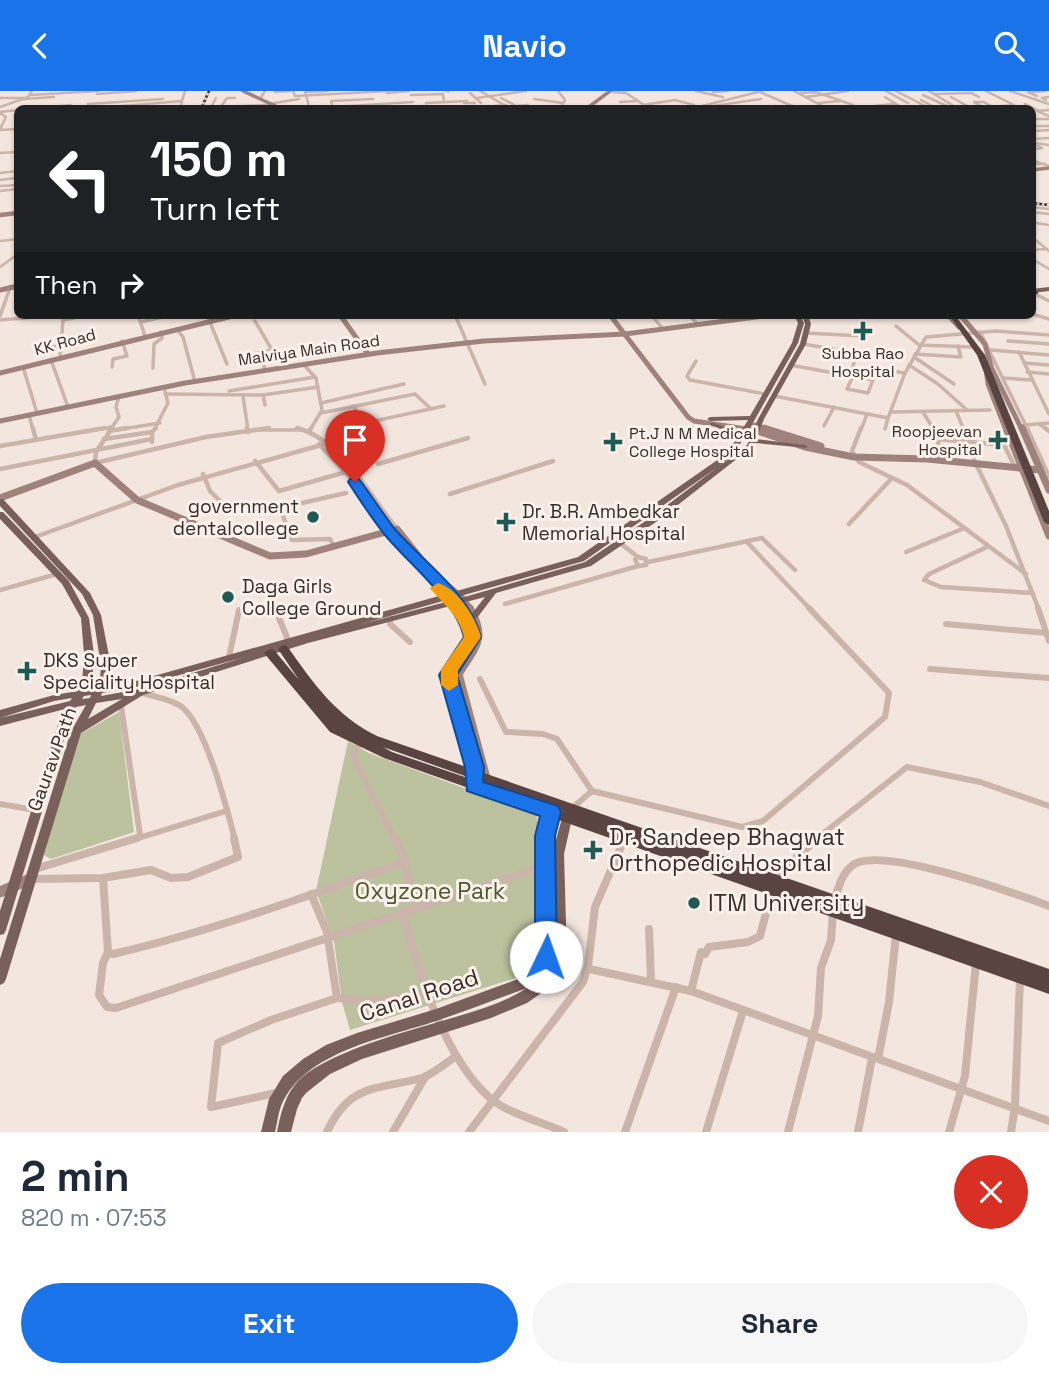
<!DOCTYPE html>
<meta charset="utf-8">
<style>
:root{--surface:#fff;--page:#f6f6f7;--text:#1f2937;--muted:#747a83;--accent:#1a73e8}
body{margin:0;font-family:"Space Grotesk",sans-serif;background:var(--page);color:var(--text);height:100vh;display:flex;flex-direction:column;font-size:26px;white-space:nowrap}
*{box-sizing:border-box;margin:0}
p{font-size:23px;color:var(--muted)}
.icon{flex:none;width:38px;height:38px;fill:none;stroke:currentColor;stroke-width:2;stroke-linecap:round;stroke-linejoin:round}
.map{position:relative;height:1041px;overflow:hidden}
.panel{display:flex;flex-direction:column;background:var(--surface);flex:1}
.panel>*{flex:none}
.top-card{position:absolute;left:14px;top:14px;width:1022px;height:214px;border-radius:10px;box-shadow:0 2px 5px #0004;background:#202124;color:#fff;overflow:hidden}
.pin{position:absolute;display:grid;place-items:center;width:60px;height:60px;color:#fff;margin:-72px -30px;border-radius:50% 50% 50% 0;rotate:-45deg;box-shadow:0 0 7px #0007}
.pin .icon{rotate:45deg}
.me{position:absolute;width:77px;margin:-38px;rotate:3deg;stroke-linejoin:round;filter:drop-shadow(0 0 5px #0008)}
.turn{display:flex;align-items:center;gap:24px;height:147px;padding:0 21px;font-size:32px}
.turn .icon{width:91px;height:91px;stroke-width:2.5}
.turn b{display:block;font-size:49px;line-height:60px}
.then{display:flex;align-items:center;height:66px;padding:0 21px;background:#0003;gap:14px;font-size:26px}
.round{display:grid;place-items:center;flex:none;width:74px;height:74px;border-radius:37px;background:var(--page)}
.summary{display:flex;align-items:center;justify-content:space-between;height:119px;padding:0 21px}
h1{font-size:42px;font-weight:700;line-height:52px}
.action{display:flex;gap:14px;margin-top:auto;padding:14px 21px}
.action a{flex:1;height:80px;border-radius:42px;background:var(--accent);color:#fff;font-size:28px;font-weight:700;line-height:80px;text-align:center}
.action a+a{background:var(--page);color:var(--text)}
header{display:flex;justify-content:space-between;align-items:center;height:91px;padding:0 21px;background:var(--accent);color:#fff;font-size:32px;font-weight:700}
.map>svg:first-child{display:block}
.green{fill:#bcc29e}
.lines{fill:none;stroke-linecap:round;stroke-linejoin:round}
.street-far4{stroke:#cbb4aa;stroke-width:2.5}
.street-far3{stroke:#cbb4aa;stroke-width:3.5}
.street-far2{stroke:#cbb4aa;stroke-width:4.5}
.street-far1{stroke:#cbb4aa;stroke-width:6}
.street{stroke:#cbb4aa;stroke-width:8}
.secondary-far5{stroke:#9f827b;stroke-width:3.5}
.secondary-far4{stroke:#9f827b;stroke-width:4.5}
.secondary-far3{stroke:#9f827b;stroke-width:5}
.secondary-far2{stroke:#9f827b;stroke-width:7}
.secondary-far1{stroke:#9f827b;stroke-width:9}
.secondary{stroke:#9f827b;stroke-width:11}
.primary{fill:#7a605b;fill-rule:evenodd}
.highway{fill:#594441;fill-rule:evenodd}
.rail-casing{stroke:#382c29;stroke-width:2.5}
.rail{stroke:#faf1eb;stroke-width:2;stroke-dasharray:2.5;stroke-linecap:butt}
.route{fill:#1a73e8;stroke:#114b97;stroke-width:2}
.slow{fill:#f59e0b}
.poi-dot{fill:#1f5a55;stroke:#faf1eb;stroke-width:2.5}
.labels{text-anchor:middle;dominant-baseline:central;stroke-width:6;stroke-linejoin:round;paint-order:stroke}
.far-street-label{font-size:16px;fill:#382c29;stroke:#faf1eb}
.far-poi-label{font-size:16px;fill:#382c29;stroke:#faf1eb}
.poi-label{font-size:19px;fill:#382c29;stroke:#faf1eb;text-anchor:start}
.street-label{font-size:19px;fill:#382c29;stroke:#faf1eb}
.near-poi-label{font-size:23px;fill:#382c29;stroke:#faf1eb;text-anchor:start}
.near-park-label{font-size:23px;fill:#4e572d;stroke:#faf1eb}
.near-street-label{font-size:23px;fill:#382c29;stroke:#faf1eb}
</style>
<header><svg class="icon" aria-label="back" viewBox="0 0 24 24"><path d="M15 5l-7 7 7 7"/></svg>Navio<svg class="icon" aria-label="search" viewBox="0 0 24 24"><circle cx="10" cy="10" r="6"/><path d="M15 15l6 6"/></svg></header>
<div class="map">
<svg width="1049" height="1041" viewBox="0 0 1049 1041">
<rect width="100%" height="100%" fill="#f3e6de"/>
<g class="green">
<path d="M119,621l15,120 -83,27 -7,-4 34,-120z"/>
<path d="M348,650l21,12 168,62 1,134 -19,28 -169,53 -8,-28 -8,-61 -18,-50z"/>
</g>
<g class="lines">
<g class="street-far4">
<path d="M293,0l2,5 94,-5"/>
<path d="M446,0h3"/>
<path d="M480,0l31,18"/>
<path d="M558,0l7,9 -5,9"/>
<path d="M623,0l27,18"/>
<path d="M696,0l27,6"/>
<path d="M794,0l34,18"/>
<path d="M886,0l22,12"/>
<path d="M896,0l35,18"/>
<path d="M929,0l28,17"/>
<path d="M986,0l28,14 -22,2"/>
<path d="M1010,0l39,13"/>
<path d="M275,1l15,-1"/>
<path d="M305,1l23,-1"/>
<path d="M612,1l12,1"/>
<path d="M713,1l15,-1"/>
<path d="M760,1l39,17"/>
<path d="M387,2l22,-2"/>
<path d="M470,2l11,10"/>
<path d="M801,2l15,-1 37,13"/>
<path d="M97,3l39,-3"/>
<path d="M936,3l35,-1 8,4"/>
<path d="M30,4l69,-4"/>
<path d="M411,4l32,-1 1,8"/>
<path d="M923,4l26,12"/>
<path d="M1037,5l-9,-4 17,-1"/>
<path d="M806,6l42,-6"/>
<path d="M885,6l19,12"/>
<path d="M0,7h23"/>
<path d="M477,7l49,-7"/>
<path d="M501,7l17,9"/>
<path d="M23,8l31,-2"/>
<path d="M260,8l5,-8"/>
<path d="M534,8l29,4"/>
<path d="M921,9l17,9"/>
<path d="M1046,9l-4,-2 7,-1"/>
<path d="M182,10l3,-10"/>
<path d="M620,11l17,-1"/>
<path d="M426,12l41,-2"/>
<path d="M464,12h11"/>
<path d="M818,12l22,-2"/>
<path d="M88,13l75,-5"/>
<path d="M268,13l31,-5"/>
<path d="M1025,13l14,7"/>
<path d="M222,14l5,-7h8"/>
<path d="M643,14l32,-5 19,5"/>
<path d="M516,15l12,-1"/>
<path d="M713,15l48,-7"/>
<path d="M874,15l20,-2"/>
<path d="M0,16l28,-10 4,-6"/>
<path d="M218,16l50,-2"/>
<path d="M333,16l80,-5"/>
<path d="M281,17l28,-2 -4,-15"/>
<path d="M333,17l-2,-7 42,-2"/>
<path d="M374,17l53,-2"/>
<path d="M26,18l45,-4"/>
<path d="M86,18l96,-8 -2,8"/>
<path d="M141,18l22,-2"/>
<path d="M210,18l6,-11"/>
<path d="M437,18l10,-1"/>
<path d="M461,18l45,-4"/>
<path d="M690,18l72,-18"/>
<path d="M752,18l24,-3"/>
<path d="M944,18l25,-2 -18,-10"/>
<path d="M986,18l-12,-7h10l10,6"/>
<path d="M1049,19l-12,1 12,5"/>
<path d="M0,21l18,-2"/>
<path d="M0,22l6,4 -6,12"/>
<path d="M1032,28h17"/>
<path d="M1032,35h17"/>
<path d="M0,39l18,-1"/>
<path d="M1032,40l17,-1"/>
<path d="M1032,48l17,-1"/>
<path d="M1032,52l10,5 -10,2"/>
<path d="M1035,52l14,2"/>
<path d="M0,62l18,-1"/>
<path d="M1032,69l17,6"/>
<path d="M1032,73h13"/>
<path d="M0,82l18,-2"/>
<path d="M0,89l16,-2"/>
<path d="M0,95l18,-1"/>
<path d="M0,100l18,-2"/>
<path d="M1032,116l17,2"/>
<path d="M1032,121l17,2"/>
<path d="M1036,132l13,2"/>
<path d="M1032,146l17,14"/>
<path d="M0,150l18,-2"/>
<path d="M1032,159l14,-1"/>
<path d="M1032,168l17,10"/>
<path d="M0,176l18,-13"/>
</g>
<g class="street-far3">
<path d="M1033,202l16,8"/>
<path d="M1032,223l17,5"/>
<path d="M138,224l7,21"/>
<path d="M207,224l20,49"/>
<path d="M455,224l30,69"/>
<path d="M688,224l8,7"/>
<path d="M729,224l3,2"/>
<path d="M0,225l10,-28"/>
<path d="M653,226l10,12"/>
<path d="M653,226l14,-2"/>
<path d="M0,229l58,-5"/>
<path d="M255,230l17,29 -23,5 4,8 10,-1 2,8"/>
<path d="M141,231l30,-7"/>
<path d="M896,235l23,19 54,2"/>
<path d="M177,238l6,8 12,45"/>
<path d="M980,241l48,98"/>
<path d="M807,242l55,3"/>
<path d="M1008,250l41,3"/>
<path d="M803,253l54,9 -7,23"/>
<path d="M37,258l22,-3"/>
<path d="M991,259l58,5"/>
<path d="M1019,261l30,62"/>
<path d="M915,263l46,3 -3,-11"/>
<path d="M60,266l3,-37 26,-5"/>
<path d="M914,266l40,27"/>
<path d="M51,269l17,47"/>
<path d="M696,270l-9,15 3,4 75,14"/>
<path d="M1024,272l25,2"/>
<path d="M303,273l13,14 6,32 -12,20"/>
<path d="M790,274l83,15"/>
<path d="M909,274l29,19 29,26"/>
<path d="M23,276l14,46"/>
<path d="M112,276l1,-8 14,-3 -5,-15"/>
<path d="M153,277l1,-24 8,-6 -1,-6"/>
<path d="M1027,281l22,2"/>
<path d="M853,285l-6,13 21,4 9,-24 28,4"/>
<path d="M1004,287l27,2"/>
<path d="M229,300l86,-14"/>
<path d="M165,303l98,1"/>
<path d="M243,305l5,34"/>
<path d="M774,305l114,22 17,-45 21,-36 70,-6 53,4"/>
<path d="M321,312l83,-19"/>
<path d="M265,314l-2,-10 55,-8"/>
<path d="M353,315l18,24"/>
<path d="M956,320l8,19"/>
<path d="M891,321l99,-2"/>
<path d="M923,321l11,18"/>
<path d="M321,322l94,-19 16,15"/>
<path d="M29,324l4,15"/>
<path d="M365,332l79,-17"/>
<path d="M1039,333l9,6"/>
<path d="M1025,334l24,-2"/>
<path d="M824,335l10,-19"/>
<path d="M885,338l3,-11"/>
<path d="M94,339l18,-3"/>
<path d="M110,339l9,-13 -3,-10 3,-11"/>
<path d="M116,339l44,-7"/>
<path d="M154,339l14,-27 -3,-12"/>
<path d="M254,339h49"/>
<path d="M861,339l6,-16"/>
</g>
<g class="street-far2">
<path d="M33,337l3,12"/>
<path d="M112,337l-16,24 -1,11 111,-26 63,-9"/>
<path d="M247,337l1,4"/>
<path d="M297,337c45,12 72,67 100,101"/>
<path d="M861,337l-9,23 7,11 48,23 119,89"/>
<path d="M933,337l11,32"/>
<path d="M963,337l5,13"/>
<path d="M1027,337l22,49"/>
<path d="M1045,337l4,3"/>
<path d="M109,340l18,-3"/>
<path d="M309,340l2,-3"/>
<path d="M998,342l16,32"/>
<path d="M104,348l48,-7"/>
<path d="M936,348l68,6"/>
<path d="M152,351v-10l4,-4"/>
<path d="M319,353l42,45 28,41"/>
<path d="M0,355l105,-18"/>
<path d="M336,363l44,-12 -10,-14"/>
<path d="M974,369l32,66 33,84"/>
<path d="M255,370l24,30 67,-19"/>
<path d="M378,373l90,-26"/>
<path d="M0,378l152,-30"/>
<path d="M203,383l7,17 18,18"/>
<path d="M450,403l103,-33"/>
<path d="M849,433l43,-46"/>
<path d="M35,446l143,-52 147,-41"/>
<path d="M747,451l64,68"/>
<path d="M620,452l18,14"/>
<path d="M334,455l-4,-7 -38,1 -12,-32 66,-15"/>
<path d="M987,456l-58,27 -5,6 17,7 92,6"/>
<path d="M906,461l56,-23"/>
<path d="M638,466l8,2v6l-8,1 -3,-7z"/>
<path d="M648,471l114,-24 33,32"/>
<path d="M0,499l57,-16"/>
<path d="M268,500l8,19"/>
<path d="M505,513l133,-38"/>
</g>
<g class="street-far1">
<path d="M275,517l13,32"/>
<path d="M1038,517l11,33"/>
<path d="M390,528v5l20,18"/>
<path d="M946,533l100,9"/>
<path d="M229,566l10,-47"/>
<path d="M930,578l119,9"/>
<path d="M480,588l26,53 37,2 14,5 35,52 150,36 21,-6 122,-104 4,-24 -80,-85"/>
<path d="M140,601c13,5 30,6 42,15 24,19 45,102 53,133"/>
<path d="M121,615l19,129"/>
<path d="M362,651l-9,10 3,11 39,77"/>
<path d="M0,713l35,6"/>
<path d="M571,718l21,-18"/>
<path d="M132,749l94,-29"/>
<path d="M815,749l92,-73 73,15 69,24"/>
</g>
<g class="street">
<path d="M394,747l10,19 10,51"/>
<path d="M35,778l102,-31"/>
<path d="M103,787l5,74 -5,11 -4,32 8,12 9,1 429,-142"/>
<path d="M30,788l73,-1 48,-8 20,8 17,-1 50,-20 -4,-19"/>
<path d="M773,789l44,-42"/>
<path d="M311,803l16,38 10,66"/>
<path d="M834,811c4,-14 9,-35 25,-40 36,-11 153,30 190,44"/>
<path d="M402,821c17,60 41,145 89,187 15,13 53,24 73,33"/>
<path d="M649,838l2,51"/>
<path d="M108,861l5,2c99,-23 195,-58 291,-92"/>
<path d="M589,878l102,22 358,130"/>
<path d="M691,900l10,-39 4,2 4,-7 39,-5 12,-6 12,-46"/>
<path d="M878,968l11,-57 7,-67"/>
<path d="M276,1002l-65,14 7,-64 53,-23 66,-22 27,3 68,-6"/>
<path d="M327,1041c22,-49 50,-42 95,-54 11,-4 23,-14 33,-21"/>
<path d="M393,1041l32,-55"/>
<path d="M469,1041l114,-150 5,-16 7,-59 29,-67"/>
<path d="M625,1041l51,-145"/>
<path d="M706,1041l37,-121"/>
<path d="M788,1041l30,-116 3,-48 10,-28 2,-29"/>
<path d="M858,1041l14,-74"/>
<path d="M949,1041l16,-56 11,-113"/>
<path d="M1011,1041l4,-25 5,-129"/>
</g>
<g class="secondary-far5">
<path d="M243,0l39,18"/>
<path d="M586,18l24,-18"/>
<path d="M1032,79l17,-2"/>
</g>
<g class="secondary-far4">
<path d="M0,124l18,-2"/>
<path d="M5,198l13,-3"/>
</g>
<g class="secondary-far3">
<path d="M0,199l13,-3"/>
<path d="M340,224l28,39"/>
<path d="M610,224l78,102 6,4 59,9"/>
<path d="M948,224l11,12"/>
<path d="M960,224l25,29 6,22"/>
<path d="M986,278l2,15 18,46"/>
<path d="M992,278l30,61"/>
<path d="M0,282l237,-58"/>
<path d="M0,330l185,-38 192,-30 107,-12 141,-7 146,-19"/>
<path d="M754,334l16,5"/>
</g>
<g class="secondary-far2">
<path d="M748,337l57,19 49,10 73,2 113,11"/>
<path d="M764,337l57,18"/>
<path d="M1006,337l43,108"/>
<path d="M1022,337l27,62"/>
<path d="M0,407l95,-35 42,37 133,56 36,-2 91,-25 34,43 33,28 6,10"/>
<path d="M425,481l35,38"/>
</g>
<g class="secondary-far1">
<path d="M458,517l14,29 -24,38 27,104"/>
<path d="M469,517c18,30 6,39 -11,66l29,108"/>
</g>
<path class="secondary" d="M0,801l30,-13"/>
<g class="primary">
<path d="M1049,196v4l-17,2v-4z"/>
<path d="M794,224h6l4,8 -6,20 -48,85 -18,29 -148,104 -226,64 103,-27 124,-36 65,-44 97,-73 11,-26 42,-75 5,-20 -3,-9h6l3,9 -5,20 -42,75 -8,20 49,6 2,1v2l-52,-5 -3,4 -96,75 -65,44 -95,27 -19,25h-6l-1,-2 15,-19 -177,46 -165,52 -62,38 -75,246 -2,4 -4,2v-26l71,-228 15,-26 -10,2 -5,9 -65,214 -2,4 -4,1v-24l61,-196 4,-6 -65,17v-8l70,-17 2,-3 -18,3 -54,17v-8l54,-15 24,-4 4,-7 2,-30 -3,-36 -19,-34 -62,-65v-7h3l66,69 20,37 5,36 -2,30 -3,5 7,-1 4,-9 1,-13 -8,-51 -11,-21 -82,-88v-7h3l87,94 11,22 10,51 -1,13 -4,7 30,-5 442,-124 148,-103 12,-17 -29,-13 1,-1h4l26,10 8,-13 -38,1 -3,-2 3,-2 40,-1 42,-73 6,-20zM245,566l-105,32 -39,7 1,-3 34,-6zM91,604l-1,3 -8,1 2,-3zM122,608l-34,20 8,-16z"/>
<path d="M554,711l4,1 1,3 -8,30 2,111 -6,19 -11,16 8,-6 11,-19 -3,-103 12,-43 4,-1 4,1 1,3 -9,40 3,104 -14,27 -26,18 -36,15 -129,41 -32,15 -24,19 -4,5 -5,11 -6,23h-14c3,-15 7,-33 17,-46 10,-14 29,-23 44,-30 40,-18 82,-28 124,-41 22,-7 45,-14 65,-27 -31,11 -61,23 -91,33 -50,17 -132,30 -155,85 -3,8 -4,18 -6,26h-14l8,-33 14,-23 20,-17 23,-14 31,-12 79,-24 88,-32 12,-15 5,-15 -2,-111 11,-33z"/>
</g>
<g class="highway">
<path d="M1033,198l5,3v2h-6z"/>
<path d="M949,224h6l30,40 64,156v14l-5,-3 -67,-167z"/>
<path d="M283,554l4,1c27,38 48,69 90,90l672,233v25l-665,-236 -54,-26 -66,-79 6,-4 4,1 25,30 -21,-31zM383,656l192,68 -183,-63z"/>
</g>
<defs>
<g id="rail">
<path d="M201,18l8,-18"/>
<path d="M1032,112l17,2"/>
</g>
</defs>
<use href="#rail" class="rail-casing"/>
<use href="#rail" class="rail"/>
</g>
<path class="route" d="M350,388h9c12,16 23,33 35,49 28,33 76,65 87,109l-24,38 27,92 -1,15 75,24 3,6 -6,24 2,121 -3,7 -8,3 -8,-3 -3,-7v-121l5,-20 -73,-25 -2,-24 -26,-92 25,-38c-8,-36 -55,-73 -79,-102 -13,-16 -25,-35 -37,-53z"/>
<path class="slow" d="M438,492c20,6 38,35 43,54l-23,33v15l-9,6 -8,-6v-15l23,-33c-5,-22 -21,-33 -34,-49z"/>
<g class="poi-dot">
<path d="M859.5 229.5h7v7h7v7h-7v7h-7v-7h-7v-7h7z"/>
<path d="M994.5 338.5h7v7h7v7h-7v7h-7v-7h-7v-7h7z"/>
<path d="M609.5 340.5h7v7h7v7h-7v7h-7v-7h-7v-7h7z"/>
<circle cx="313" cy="426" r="7"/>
<path d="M502.5 420.5h7v7h7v7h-7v7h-7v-7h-7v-7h7z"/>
<circle cx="228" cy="506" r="7"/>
<path d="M23.5 569.5h7v7h7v7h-7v7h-7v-7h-7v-7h7z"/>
<path d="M589.5 748.5h7v7h7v7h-7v7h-7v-7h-7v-7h7z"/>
<circle cx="694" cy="812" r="7"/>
</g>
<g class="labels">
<g class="far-street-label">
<text transform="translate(65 251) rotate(-15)">KK Road</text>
<text transform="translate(309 259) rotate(-8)">Malviya Main Road</text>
</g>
<g class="far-poi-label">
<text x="863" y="262">Subba Rao<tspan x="863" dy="18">Hospital</tspan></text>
<text x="982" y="340" text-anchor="end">Roopjeevan<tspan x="982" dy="18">Hospital</tspan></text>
<text x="629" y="342" text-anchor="start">Pt.J N M Medical<tspan x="629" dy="18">College Hospital</tspan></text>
</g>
<g class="poi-label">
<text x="299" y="415" text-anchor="end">government<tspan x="299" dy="22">dentalcollege</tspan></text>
<text x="522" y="420">Dr. B.R. Ambedkar<tspan x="522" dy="22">Memorial Hospital</tspan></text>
<text x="242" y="495">Daga Girls<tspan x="242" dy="22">College Ground</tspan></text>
<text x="43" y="569">DKS Super<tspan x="43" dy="22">Speciality Hospital</tspan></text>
</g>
<g class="street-label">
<text transform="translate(52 668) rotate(-70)">Gaurav Path</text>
</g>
<g class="near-poi-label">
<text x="609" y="746">Dr. Sandeep Bhagwat<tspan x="609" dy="26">Orthopedic Hospital</tspan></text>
<text x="708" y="812">ITM University</text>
</g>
<g class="near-park-label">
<text x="430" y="800">Oxyzone Park</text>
</g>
<g class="near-street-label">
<text transform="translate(419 904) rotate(-18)">Canal Road</text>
</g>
</g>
</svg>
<div class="pin" style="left:355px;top:391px;background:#d93025"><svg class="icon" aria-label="arrive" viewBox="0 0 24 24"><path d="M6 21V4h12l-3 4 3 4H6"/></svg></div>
<svg class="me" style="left:546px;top:866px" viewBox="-20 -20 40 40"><circle r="19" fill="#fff"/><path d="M0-13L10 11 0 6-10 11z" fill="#1a73e8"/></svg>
<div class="top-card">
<div class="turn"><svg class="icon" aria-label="left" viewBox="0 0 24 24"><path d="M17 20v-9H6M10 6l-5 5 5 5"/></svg><div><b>150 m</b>Turn left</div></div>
<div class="then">Then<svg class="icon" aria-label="right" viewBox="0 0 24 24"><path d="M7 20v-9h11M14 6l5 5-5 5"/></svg></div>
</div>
</div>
<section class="panel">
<div class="summary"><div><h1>2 min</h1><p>820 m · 07:53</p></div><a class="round" style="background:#d93025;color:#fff"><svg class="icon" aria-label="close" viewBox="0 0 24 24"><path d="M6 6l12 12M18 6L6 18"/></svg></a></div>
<div class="action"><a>Exit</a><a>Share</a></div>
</section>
